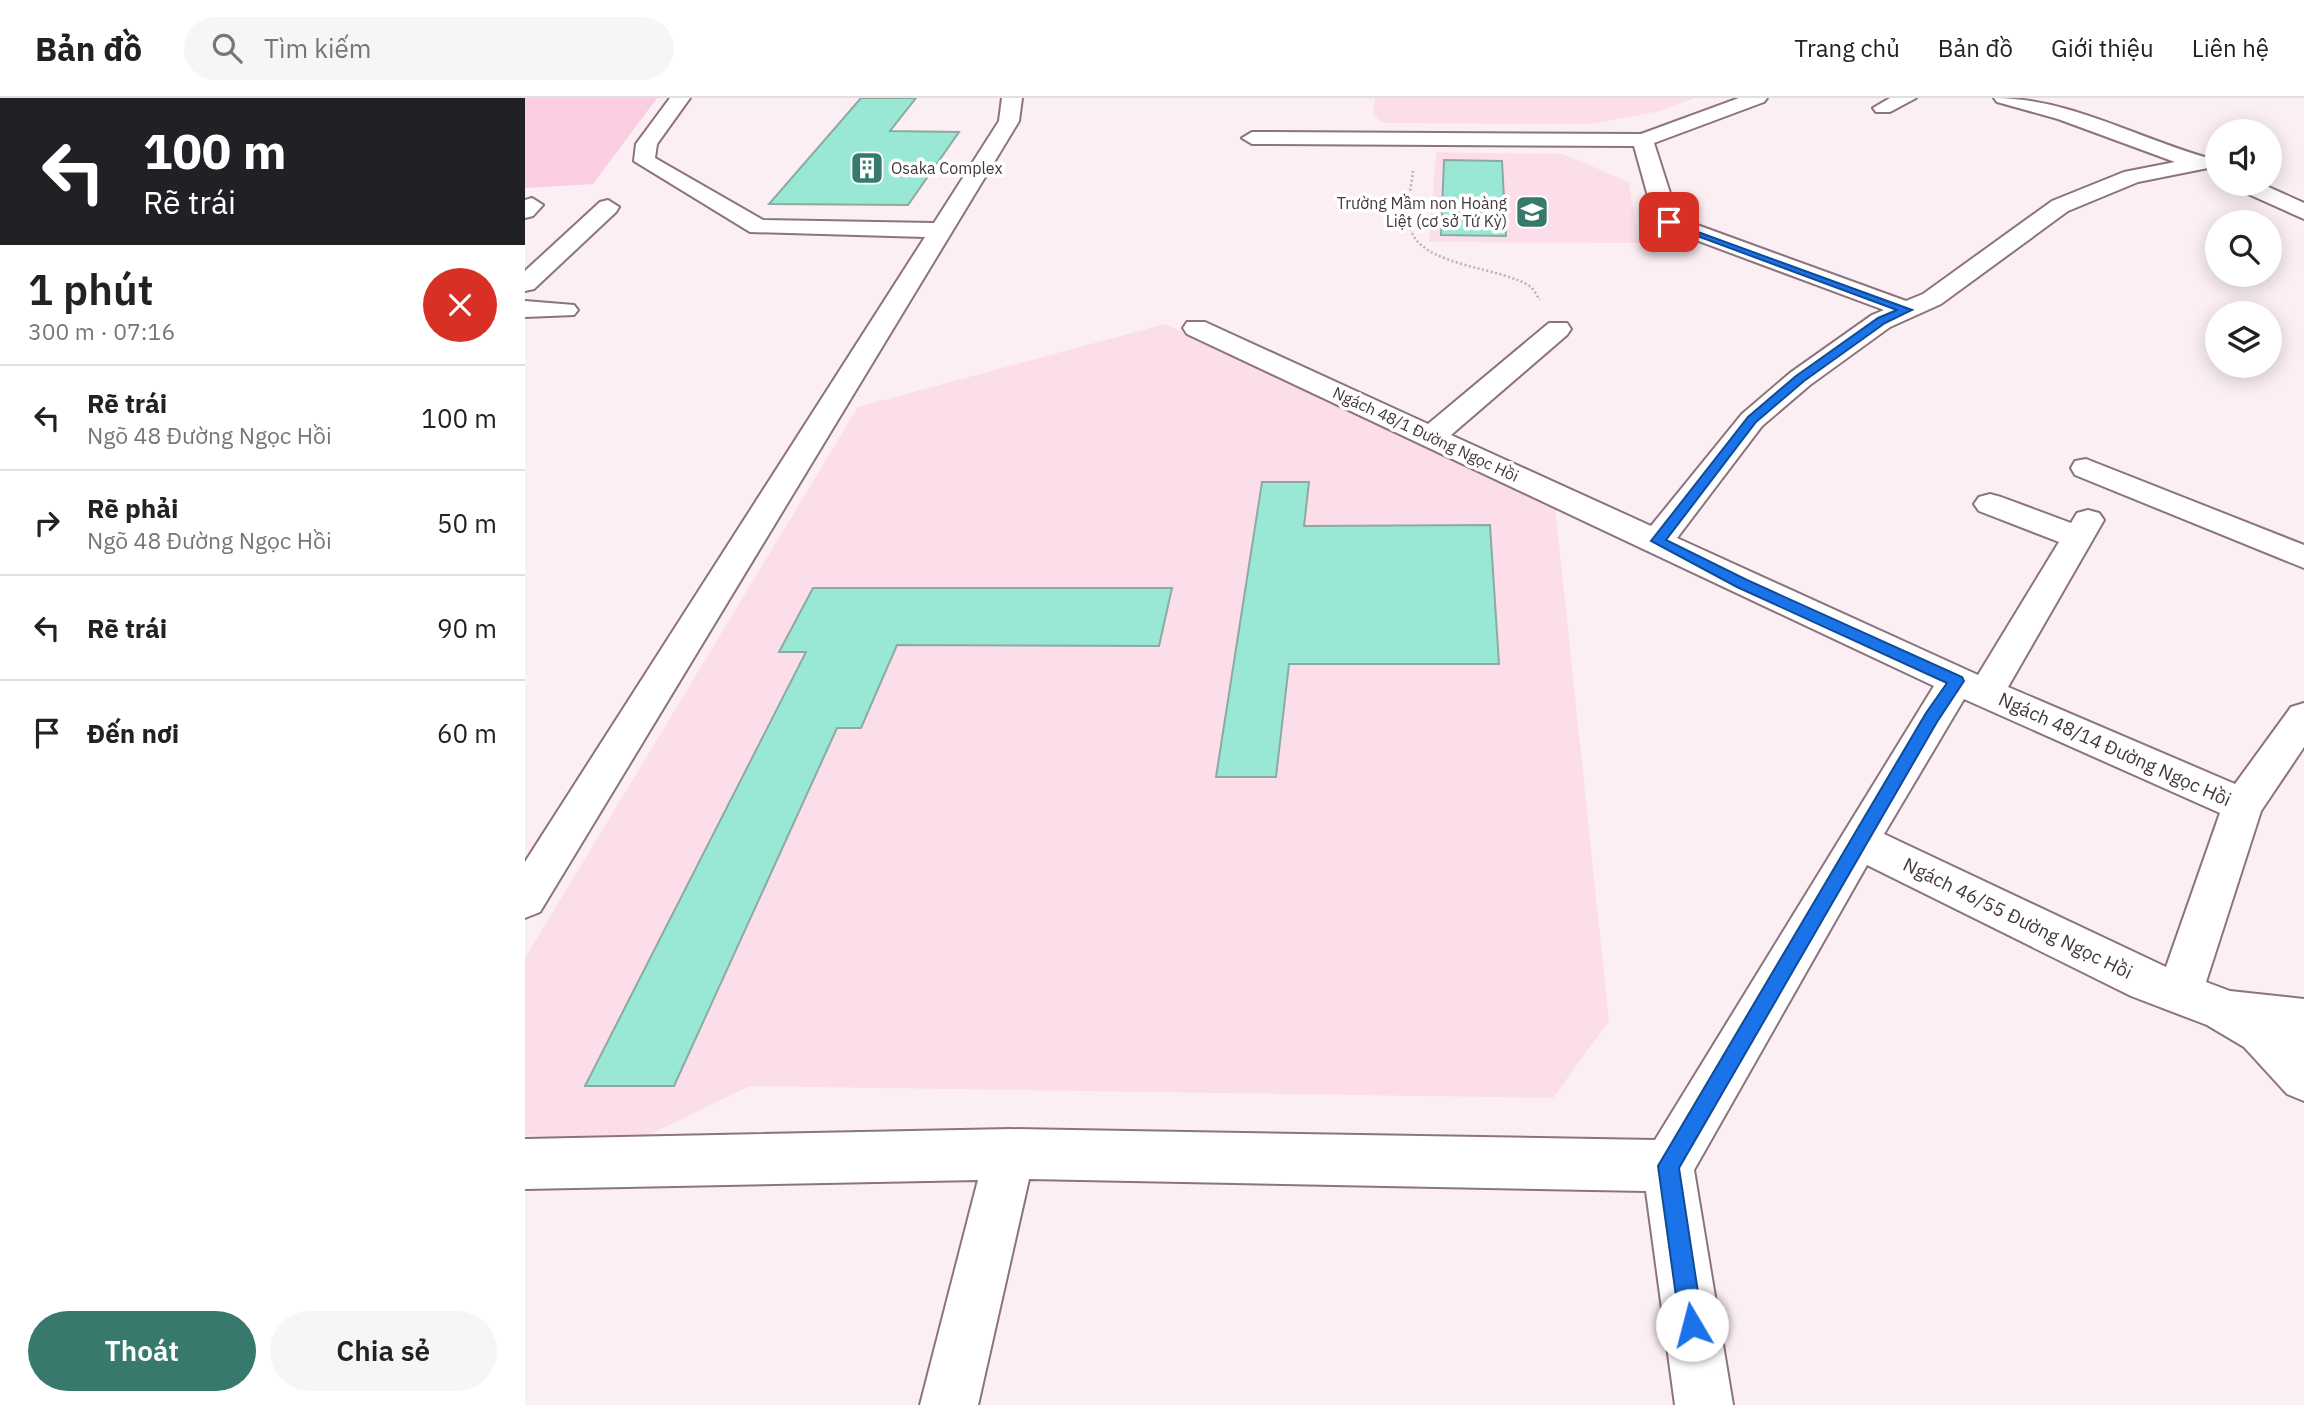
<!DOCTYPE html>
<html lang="vi">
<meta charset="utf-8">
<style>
:root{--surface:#fff;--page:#f6f6f6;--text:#222;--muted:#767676;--line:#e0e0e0;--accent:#377a6d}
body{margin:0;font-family:"IBM Plex Sans",sans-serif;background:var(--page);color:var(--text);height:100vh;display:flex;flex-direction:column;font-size:26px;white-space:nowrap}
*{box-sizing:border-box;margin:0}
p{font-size:23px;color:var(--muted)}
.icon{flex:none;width:38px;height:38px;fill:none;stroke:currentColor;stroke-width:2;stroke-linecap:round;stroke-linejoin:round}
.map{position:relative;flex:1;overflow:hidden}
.sheet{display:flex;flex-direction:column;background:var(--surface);width:525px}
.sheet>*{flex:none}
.guide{background:#202124;color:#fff;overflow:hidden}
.controls{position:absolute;left:1680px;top:21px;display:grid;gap:14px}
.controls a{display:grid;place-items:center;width:77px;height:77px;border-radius:50%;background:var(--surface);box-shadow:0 4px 18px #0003;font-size:35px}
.pin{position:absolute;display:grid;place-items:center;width:60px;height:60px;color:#fff;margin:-30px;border-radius:14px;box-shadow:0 4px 10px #0006}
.me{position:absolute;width:77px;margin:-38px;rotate:352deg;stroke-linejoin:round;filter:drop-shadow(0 0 5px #0008)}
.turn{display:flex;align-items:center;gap:24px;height:147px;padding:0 28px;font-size:32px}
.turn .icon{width:91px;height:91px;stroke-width:2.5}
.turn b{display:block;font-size:49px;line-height:60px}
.round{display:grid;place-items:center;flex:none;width:74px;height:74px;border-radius:37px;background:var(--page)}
.overview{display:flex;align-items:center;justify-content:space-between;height:119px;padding:0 28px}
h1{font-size:42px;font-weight:600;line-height:52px}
.action{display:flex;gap:14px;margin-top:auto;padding:14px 28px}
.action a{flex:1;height:80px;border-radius:42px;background:var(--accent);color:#fff;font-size:28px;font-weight:600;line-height:80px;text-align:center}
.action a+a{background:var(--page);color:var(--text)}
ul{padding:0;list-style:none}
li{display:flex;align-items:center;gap:21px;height:105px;padding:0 28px;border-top:2px solid var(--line)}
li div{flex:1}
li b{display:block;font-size:26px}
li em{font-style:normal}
header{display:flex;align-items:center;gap:42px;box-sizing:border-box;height:98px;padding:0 35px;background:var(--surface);border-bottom:2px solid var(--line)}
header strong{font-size:33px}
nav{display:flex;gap:38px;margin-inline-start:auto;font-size:24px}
.search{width:490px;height:63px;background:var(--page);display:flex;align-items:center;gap:18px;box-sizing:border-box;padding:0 24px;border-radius:38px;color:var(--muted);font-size:26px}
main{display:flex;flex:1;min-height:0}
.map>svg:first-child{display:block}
.built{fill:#fcdeea}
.green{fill:#facee0}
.building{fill:#99e7d5;stroke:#8caaa2;stroke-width:2}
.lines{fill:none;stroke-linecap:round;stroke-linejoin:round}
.minor-casing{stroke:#8c737d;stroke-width:4}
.path{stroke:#bcb0b5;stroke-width:2.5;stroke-dasharray:2 2.5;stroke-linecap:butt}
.minor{fill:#fff;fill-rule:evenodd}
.route{fill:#1a73e8;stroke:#114b97;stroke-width:2}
.labels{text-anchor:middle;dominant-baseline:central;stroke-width:7;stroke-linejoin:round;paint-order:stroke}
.far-poi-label{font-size:16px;fill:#43383c;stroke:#fff;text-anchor:start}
.far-street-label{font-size:16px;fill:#43383c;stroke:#fff}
.street-label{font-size:19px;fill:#43383c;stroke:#fff}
</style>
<header>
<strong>Bản đồ</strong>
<div class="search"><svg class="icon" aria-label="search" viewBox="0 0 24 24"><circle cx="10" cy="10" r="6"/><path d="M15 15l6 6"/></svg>Tìm kiếm</div>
<nav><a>Trang chủ</a><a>Bản đồ</a><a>Giới thiệu</a><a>Liên hệ</a></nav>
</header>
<main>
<section class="sheet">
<div class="guide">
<div class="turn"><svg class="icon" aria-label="left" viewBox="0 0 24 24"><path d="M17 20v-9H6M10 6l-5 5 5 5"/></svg><div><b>100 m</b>Rẽ trái</div></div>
</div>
<div class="overview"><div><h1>1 phút</h1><p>300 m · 07:16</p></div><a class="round" style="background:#d93025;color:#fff"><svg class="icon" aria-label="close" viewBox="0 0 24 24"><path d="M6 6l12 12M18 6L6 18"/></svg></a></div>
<ul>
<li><svg class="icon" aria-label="left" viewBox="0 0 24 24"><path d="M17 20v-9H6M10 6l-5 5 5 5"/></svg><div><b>Rẽ trái</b><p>Ngõ 48 Đường Ngọc Hồi</p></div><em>100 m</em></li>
<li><svg class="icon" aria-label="right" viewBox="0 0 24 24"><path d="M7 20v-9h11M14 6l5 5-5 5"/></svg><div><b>Rẽ phải</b><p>Ngõ 48 Đường Ngọc Hồi</p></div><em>50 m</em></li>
<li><svg class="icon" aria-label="left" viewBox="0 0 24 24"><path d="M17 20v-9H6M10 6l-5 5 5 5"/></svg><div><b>Rẽ trái</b></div><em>90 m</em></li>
<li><svg class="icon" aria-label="arrive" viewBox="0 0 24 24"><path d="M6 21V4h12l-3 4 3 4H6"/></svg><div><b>Đến nơi</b></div><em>60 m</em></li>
</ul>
<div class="action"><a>Thoát</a><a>Chia sẻ</a></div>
</section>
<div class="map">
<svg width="1779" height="1307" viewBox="0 0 1779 1307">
<rect width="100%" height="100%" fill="#fbeff4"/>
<g class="built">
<path d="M850,0h319l-34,13 -69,13 -209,-1 -9,-9z"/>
<path d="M911,54l127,2 66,28 10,61 -210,-1z"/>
<path d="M640,226l390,181 54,516 -56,77 -803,-12 -118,57 -107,-8v-177l333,-551z"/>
</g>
<path class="green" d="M0,0h132l-64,86 -68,4z"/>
<g class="building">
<path d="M336,0h55l-26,33 69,1 -51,73 -139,-1z"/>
<path d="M919,62l58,1 4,75 -65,-1z"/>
<path d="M737,384h47l-5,44 186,-1 9,139h-210l-13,113h-60z"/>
<path d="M288,490h359l-13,58 -262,-1 -36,83h-24l-163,358h-89l221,-434h-27z"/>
</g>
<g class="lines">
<defs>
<g id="minor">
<path d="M145,0h20l-33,46 -2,14 108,62 171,3 65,-102 3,-23h20l-3,23 -479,791 -15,6v-56l400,-625 -175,-5 -116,-71 2,-17z"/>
<path d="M1214,0h28l-3,4 -110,41 24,75 228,83 17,-7 129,-93 72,-29 51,-10 -117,-43 -61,-17 -3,-4c75,0 143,40 214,60l3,5 -3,5 -70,14 -70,29 -127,93 -51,23 -80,58 -48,41 -85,112 301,137 81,-133 -80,-31 -5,-7 5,-7 11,-3 11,3 70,26 6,-10 11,-3 11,3 5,7 -96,167 227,97 56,-77 13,-4v44l-43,64 -55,171 24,9 74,8v102l-17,-7 -43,-47 -37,-22 -76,-29 -264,-131 -173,305 39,235h-58l-29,-214 -617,-12 -51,226h-58l58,-225 -453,9v-50l485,-10 645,11 279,-454 -747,-352 -4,-6 4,-6h18l223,102 121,-101h18l4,6 -4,6 -116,100 200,91 91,-112 48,-41 82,-58 12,-5 -223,-83 -10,-20 -17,-61 -382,-2 -10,-6 10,-6 389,2zM1439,601l256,114 -54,154 -282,-133z"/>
<path d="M1365,0h26l-26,14h-14l-3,-4z"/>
<path d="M1709,86h28l42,19v16l-67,-30z"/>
<path d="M7,100l11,7 -10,11 -8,2v-18z"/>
<path d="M83,102l11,7 -3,5 -82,77 -9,2v-20l75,-69z"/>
<path d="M0,203l49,4 4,5 -4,5 -49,2z"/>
<path d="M1561,361l218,86v23l-229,-93 -4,-7 4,-7z"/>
</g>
</defs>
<use href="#minor" class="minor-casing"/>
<path class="path" d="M888,73c-2,19 -10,47 0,64 17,32 92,33 118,52 3,3 6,9 9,13"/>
<use href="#minor" class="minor"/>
</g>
<path class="route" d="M1140,122l247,90 -27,13 -81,58 -48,41 -90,118 81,40 215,97 2,4 -27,41 -258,446 24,157 -3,9 -8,3 -8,-3 -4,-9 -22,-159 268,-453 21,-30 -210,-96 -86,-46 97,-124 48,-41 82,-58 19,-8 -232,-86z"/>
<defs>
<symbol id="building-square" viewBox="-11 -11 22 22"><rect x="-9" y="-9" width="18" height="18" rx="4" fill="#377a6d" stroke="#fff"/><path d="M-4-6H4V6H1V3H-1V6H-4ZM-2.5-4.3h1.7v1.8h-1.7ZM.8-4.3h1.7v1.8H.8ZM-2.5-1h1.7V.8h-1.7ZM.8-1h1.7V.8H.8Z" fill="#fff"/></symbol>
<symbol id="school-square" viewBox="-11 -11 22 22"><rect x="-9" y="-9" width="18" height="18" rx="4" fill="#377a6d" stroke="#fff"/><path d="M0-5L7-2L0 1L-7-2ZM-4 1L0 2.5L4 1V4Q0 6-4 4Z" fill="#fff"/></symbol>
</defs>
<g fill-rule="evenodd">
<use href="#building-square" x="323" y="51" width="38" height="38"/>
<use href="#school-square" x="988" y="95" width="38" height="38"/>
</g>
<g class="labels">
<g class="far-poi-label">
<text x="366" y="70">Osaka Complex</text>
<text x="982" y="105" text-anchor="end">Trường Mầm non Hoàng<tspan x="982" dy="18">Liệt (cơ sở Tứ Kỳ)</tspan></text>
</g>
<g class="far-street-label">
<text transform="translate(901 336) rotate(25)">Ngách 48/1 Đường Ngọc Hồi</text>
</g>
<g class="street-label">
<text transform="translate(1590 651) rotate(24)">Ngách 48/14 Đường Ngọc Hồi</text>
<text transform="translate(1493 820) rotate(26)">Ngách 46/55 Đường Ngọc Hồi</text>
</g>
</g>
</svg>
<div class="controls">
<a><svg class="icon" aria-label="sound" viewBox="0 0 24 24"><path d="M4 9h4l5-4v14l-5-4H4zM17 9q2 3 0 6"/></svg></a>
<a><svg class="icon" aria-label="search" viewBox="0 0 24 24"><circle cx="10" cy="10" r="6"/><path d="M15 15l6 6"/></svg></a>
<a><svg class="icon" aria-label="layers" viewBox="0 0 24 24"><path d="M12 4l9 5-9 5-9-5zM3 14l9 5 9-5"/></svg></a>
</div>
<div class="pin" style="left:1144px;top:124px;background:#d93025"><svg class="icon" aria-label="arrive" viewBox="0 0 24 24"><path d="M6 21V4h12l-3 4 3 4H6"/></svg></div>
<svg class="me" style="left:1167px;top:1227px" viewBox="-20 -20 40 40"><circle r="19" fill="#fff"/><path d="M0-13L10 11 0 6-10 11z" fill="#1a73e8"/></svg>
</div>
</main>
